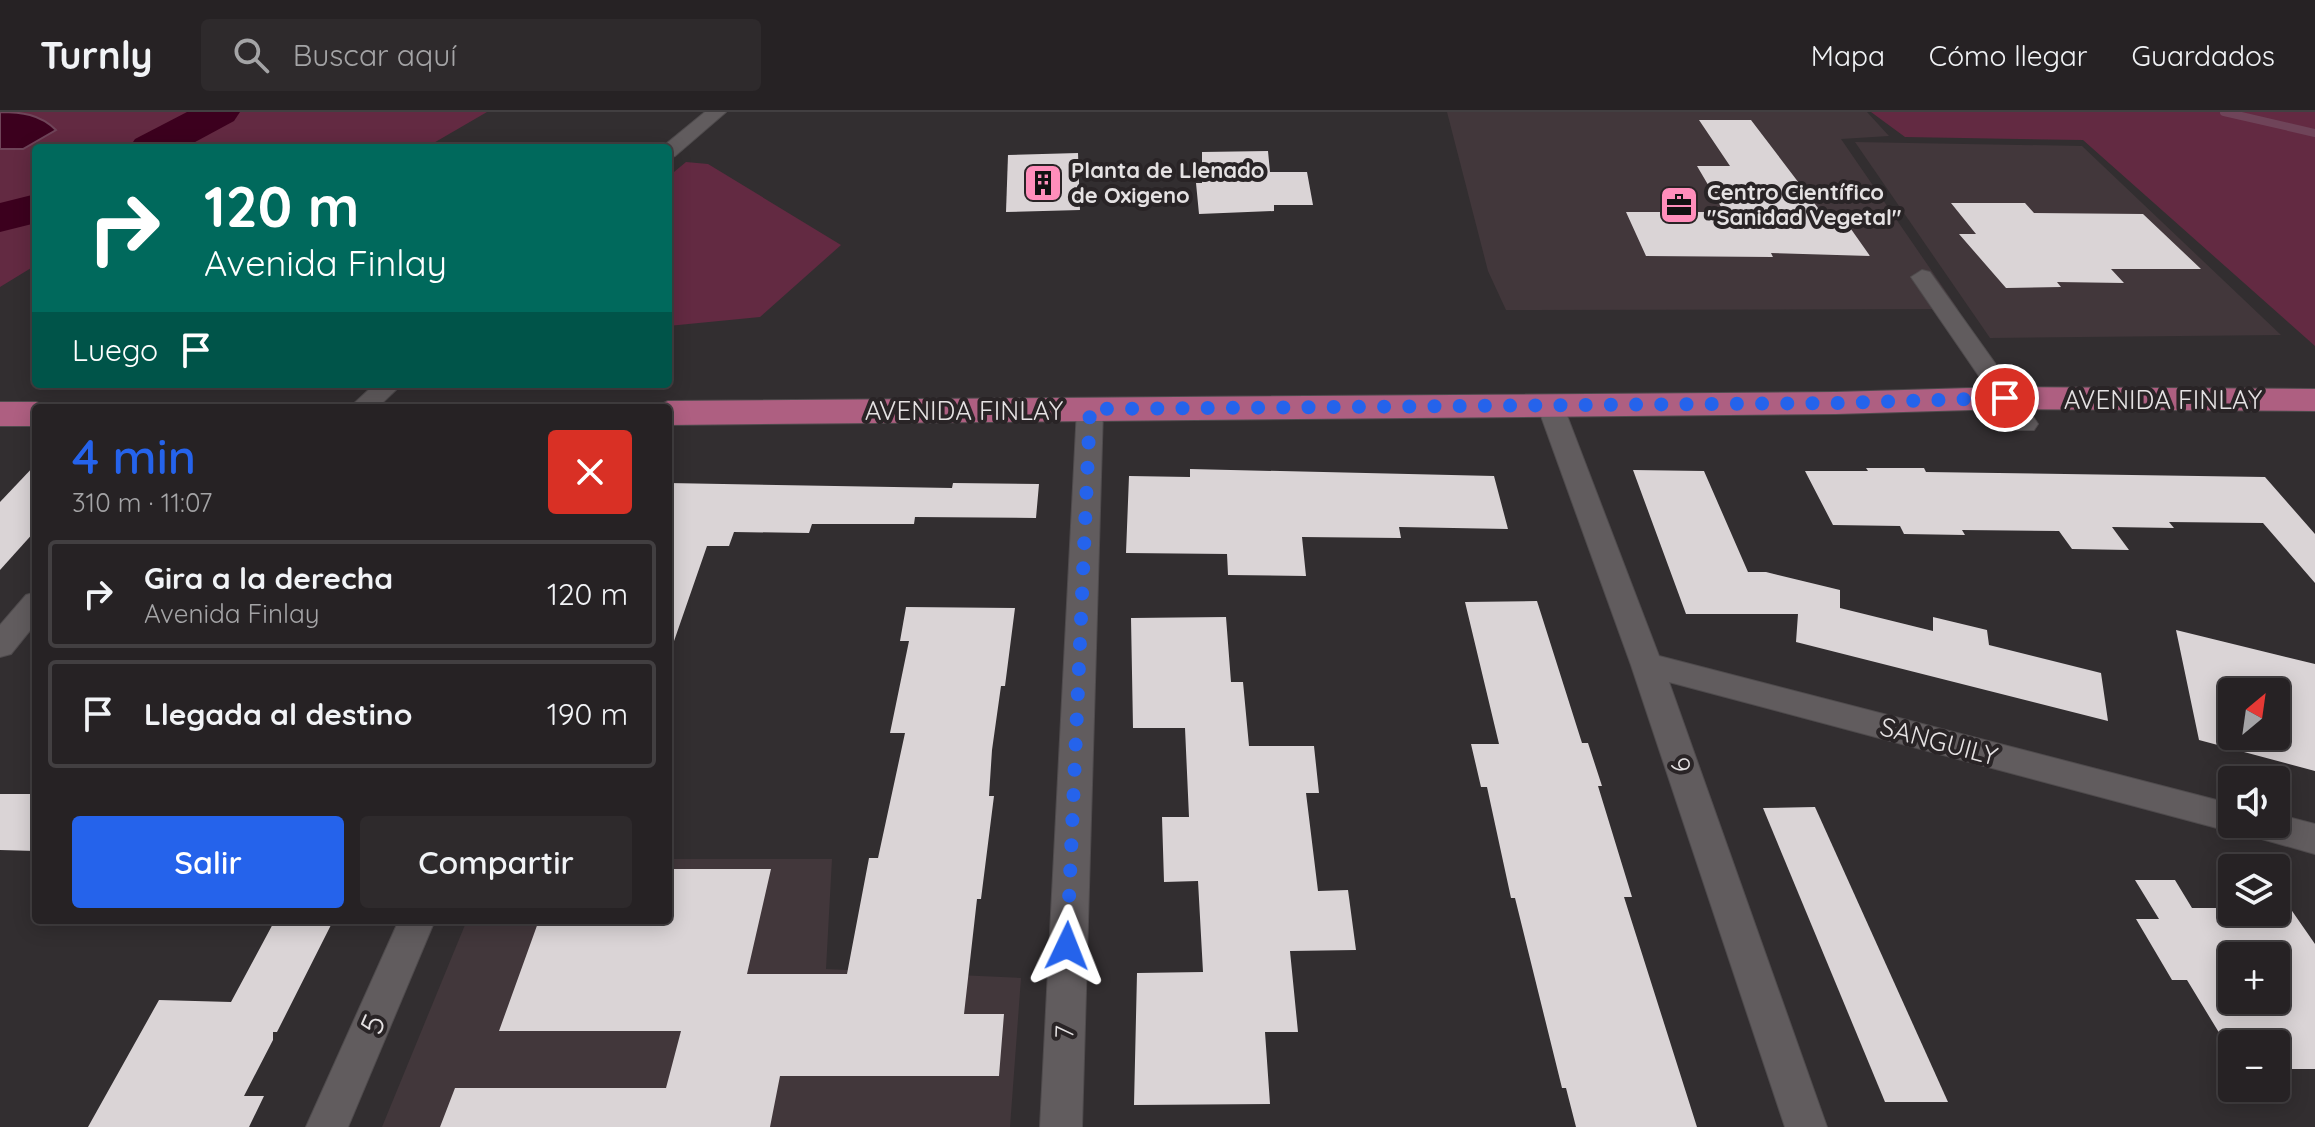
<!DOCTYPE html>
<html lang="es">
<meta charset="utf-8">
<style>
:root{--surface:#262224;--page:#2e2a2c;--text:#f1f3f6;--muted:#a4a4a6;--line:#423f41;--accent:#2563eb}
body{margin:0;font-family:Quicksand,sans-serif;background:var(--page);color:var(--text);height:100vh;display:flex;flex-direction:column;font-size:30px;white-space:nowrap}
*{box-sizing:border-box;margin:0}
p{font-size:26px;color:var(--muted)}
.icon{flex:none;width:44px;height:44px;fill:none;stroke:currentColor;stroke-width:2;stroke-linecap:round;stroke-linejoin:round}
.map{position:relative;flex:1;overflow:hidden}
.side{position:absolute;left:32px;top:292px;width:640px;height:520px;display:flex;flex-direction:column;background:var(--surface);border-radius:8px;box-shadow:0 4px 20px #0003,0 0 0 2px var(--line)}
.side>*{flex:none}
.guide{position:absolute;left:32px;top:32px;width:640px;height:244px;border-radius:8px;box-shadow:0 4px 20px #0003,0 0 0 2px var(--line);background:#00695c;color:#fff;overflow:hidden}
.needle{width:52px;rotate:29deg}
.fabs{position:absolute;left:2218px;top:566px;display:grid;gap:16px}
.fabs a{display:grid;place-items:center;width:72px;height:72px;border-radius:8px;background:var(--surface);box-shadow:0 4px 20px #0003,0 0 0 2px var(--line);font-size:40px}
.pin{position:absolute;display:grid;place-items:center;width:68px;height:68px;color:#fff;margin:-34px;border:4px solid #fff;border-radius:50%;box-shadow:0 2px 8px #0007}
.me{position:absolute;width:88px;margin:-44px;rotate:2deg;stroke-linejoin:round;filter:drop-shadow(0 0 6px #0008)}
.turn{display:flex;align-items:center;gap:28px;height:168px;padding:0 40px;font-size:36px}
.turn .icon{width:104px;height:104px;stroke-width:2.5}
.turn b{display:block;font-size:56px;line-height:68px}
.then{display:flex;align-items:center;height:76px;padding:0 40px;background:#0003;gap:16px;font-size:30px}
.round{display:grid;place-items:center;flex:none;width:84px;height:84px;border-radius:8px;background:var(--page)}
.summary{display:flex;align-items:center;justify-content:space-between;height:136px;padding:0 40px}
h1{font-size:48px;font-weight:600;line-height:60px;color:var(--accent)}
.cta{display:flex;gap:16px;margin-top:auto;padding:16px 40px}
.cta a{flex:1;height:92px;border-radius:8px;background:var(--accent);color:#fff;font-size:32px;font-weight:600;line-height:92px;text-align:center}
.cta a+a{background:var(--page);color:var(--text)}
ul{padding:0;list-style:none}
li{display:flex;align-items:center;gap:24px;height:108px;margin:0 16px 12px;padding:0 24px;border:4px solid var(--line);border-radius:8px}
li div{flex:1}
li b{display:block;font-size:30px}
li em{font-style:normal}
header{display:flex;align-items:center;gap:48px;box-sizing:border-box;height:112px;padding:0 40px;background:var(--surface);border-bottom:2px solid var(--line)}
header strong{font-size:38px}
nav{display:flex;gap:44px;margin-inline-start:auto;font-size:28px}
.search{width:560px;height:72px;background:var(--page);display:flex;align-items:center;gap:20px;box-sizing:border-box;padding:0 28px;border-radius:8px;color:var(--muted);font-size:30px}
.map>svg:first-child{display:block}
.built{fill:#42373b}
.green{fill:#632a42}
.water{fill:#3c001e;stroke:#6f4459;stroke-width:2}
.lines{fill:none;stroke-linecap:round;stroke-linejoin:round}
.stream{stroke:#6f4459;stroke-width:8}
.river{fill:#3c001e;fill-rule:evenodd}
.building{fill:#dad4d6;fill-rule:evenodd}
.minor-casing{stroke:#4f4b4d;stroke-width:2}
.primary-casing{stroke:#4f4b4d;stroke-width:2}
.minor{fill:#615c5e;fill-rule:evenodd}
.primary{fill:#ae5f81;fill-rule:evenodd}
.route{stroke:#2563eb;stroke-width:14;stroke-dasharray:0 25.2}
.labels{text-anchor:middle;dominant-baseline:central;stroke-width:8;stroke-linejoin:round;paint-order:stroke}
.far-poi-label{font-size:22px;font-weight:bold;fill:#e5e2e3;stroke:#292426;text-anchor:start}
.street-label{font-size:26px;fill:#e5e2e3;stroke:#292426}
.near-street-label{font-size:32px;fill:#e5e2e3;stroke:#292426}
</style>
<header>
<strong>Turnly</strong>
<div class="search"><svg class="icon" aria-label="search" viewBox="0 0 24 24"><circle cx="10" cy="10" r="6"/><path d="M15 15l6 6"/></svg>Buscar aquí</div>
<nav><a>Mapa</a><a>Cómo llegar</a><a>Guardados</a></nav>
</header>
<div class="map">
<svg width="2315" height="1015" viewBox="0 0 2315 1015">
<rect width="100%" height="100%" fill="#322e30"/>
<g class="built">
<path d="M1447,0h420l22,24 -48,3 117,170 -452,1 -18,-39z"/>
<path d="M1855,30l227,4 199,189 -291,3z"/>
<path d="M668,747h164l-6,110 195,9 -11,149h-628l85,-207h201z"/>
</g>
<g class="green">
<path d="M0,0h487l-62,36h-389v117l-36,22z"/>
<path d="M1871,0h444v234l-232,-206 -178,-3z"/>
<path d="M686,50l22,2 133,81 -81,72 -92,9v-149z"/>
</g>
<path class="water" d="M0,0c21,0 40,2 56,18l-33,19h-23z"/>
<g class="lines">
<path class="stream" d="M2224,0l91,21"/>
<g class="river">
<path d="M187,0h53l-6,9 -50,27h-55l6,-9z"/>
<path d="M36,82v29l-36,9v-29z"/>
</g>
</g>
<g class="building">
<path d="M1699,8h52l70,92h18l31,44 -99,-3 2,4 -127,-1 -20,-44h98l-27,-46h33z"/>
<path d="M1268,39l2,21h37l6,33h-39v6l-75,3 -3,-31h6v-31z"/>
<path d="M1078,41l2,57 -74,2 2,-57z"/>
<path d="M1951,91h74l9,10 109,1 58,55h-90l13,14 -67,-1 4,5 -55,1 -47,-54h17z"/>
<path d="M36,352v66l-36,40v-68z"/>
<path d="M1866,356h58l2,4 339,5 50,57v49l-52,-60 -94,-1 5,6 -62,-1 17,23 -57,-1 -13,-18 -97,-1 3,5 -61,-1 -4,-8 -67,-1 -28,-54h63z"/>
<path d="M1190,357l304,7 14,53 -109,-2 2,11 -99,-1 4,39 -78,-1 -1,-21 -101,-1 3,-77 61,1z"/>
<path d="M1633,358l71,1 44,101h18l74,18v18l93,23v-14l54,13 2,15 112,28 7,48 -312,-79 2,-28h-112z"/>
<path d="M668,371l284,5 1,-5 86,1 -3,34 -121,-1 -1,7h-102l-3,9 -75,-1 -5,14h-22l-34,98 -5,-1z"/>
<path d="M1537,489l45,142h6l14,43h-4l34,111h-8l73,230h-121l-10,-39h-4l-47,-190h-4l-24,-111h-6l-10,-43h28l-34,-142z"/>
<path d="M906,495l109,1 -10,78h-4l-9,64 -3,46h5l-13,103h-4l-13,115h40l-5,62h-219l-10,51h-330l15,-39h211l15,-57h-182l40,-111h129v-51h103l-24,105h100l22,-116h9l27,-125h-15l19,-92h-9z"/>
<path d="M1226,505l5,65h12l6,64h65l5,47h-13l12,98 30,-1 8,60 -66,1 8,81h-33l5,72 -136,1 3,-132 66,-1 -5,-91 -34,1 -2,-65h27l-4,-89h-52l-2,-110z"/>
<path d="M2176,518l139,34v107l-116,-31zM2232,580h44v44h-44z"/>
<path d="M0,682h36v57l-36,-1z"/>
<path d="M1815,695l133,295h-63l-122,-294z"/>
<path d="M2135,768h40l17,28h40v4h44v-4h14l25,36v125h-39v-25h-44v10l-45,-74h-15l-36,-61h23zM2232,844h44v44h-44z"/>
<path d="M275,808l58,1 -56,111h-4v8l-29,56h20l-15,31h-161l71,-127 72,2z"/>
</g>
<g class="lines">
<defs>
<g id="minor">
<path d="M705,0h21l-51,44 -7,2v-10h-7z"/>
<path d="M1922,158l8,2 104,146 4,6 -4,6h-18l-105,-153z"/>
<path d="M375,272h27l-25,24h-28z"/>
<path d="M1550,285l9,2 4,6 96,251 573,148v20h44v-10l39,10v30l-71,-20 -3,-5 -9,3 -563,-150 158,445h-42l-154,-462 -94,-260 4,-6z"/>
<path d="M1090,289l9,2 4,6 -21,718h-42l37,-718 4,-6z"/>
<path d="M36,480v31l-25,31 -11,3v-32l26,-30z"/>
<path d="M399,808h36l-87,207h-42z"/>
</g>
<g id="primary">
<path d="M2005,275l310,2v22l-310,-2 -169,5 -1168,11v-17h-15l15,-7 1168,-9z"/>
<path d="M0,290h36l15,6h-15v18h-36z"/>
</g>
</defs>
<use href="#minor" class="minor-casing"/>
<use href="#primary" class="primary-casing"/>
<use href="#minor" class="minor"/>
<use href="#primary" class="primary"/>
</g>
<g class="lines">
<path class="route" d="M1067,834l23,-537 746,-6 169,-5"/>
</g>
<defs>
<symbol id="building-square" viewBox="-11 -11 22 22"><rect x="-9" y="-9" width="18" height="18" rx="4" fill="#ff8ebb" stroke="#292426"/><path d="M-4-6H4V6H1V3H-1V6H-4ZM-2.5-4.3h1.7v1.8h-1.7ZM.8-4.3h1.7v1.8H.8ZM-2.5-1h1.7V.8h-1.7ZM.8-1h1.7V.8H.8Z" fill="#111"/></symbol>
<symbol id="office-square" viewBox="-11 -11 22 22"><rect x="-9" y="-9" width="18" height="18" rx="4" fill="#ff8ebb" stroke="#292426"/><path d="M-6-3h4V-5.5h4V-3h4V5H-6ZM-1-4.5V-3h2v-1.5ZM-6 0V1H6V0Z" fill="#111"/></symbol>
</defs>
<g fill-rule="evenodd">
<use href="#building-square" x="1021" y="49" width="44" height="44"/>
<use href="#office-square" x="1657" y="71" width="44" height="44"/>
</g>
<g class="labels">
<g class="far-poi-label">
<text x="1071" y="58">Planta de Llenado<tspan x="1071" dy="25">de Oxigeno</tspan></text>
<text x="1707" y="80">Centro Científico<tspan x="1707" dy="25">"Sanidad Vegetal"</tspan></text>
</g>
<g class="street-label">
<text x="2163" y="287">AVENIDA FINLAY</text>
<text x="964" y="298">AVENIDA FINLAY</text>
<text transform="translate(1939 629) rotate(15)">SANGUILY</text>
<text transform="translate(1681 653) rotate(71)">9</text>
<text transform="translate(1064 920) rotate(-88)">7</text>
</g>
<g class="near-street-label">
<text transform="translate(372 912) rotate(-66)">5</text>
</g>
</g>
</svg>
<div class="fabs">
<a><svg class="needle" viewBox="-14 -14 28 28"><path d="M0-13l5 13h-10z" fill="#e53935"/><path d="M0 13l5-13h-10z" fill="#a4a4a6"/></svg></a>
<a><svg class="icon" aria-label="sound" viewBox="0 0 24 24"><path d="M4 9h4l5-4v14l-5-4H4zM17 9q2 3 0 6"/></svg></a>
<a><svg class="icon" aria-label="layers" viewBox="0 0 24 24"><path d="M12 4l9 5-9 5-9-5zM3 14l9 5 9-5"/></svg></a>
<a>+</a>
<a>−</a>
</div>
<div class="pin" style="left:2005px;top:286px;background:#d93025"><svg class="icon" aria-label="arrive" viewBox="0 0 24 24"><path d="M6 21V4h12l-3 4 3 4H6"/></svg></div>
<svg class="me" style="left:1067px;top:834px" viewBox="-20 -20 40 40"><path d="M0-17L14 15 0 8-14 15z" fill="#2563eb" stroke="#fff" stroke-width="4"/></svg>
<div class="guide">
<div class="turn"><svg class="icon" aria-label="right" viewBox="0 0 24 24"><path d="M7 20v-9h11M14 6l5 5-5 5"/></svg><div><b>120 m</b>Avenida Finlay</div></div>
<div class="then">Luego<svg class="icon" aria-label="arrive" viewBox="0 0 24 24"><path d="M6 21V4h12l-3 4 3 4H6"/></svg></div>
</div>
<section class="side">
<div class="summary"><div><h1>4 min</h1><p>310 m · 11:07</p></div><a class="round" style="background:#d93025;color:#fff"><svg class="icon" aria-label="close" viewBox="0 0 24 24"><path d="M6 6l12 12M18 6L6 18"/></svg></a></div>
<ul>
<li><svg class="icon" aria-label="right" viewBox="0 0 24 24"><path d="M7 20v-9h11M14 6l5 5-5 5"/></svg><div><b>Gira a la derecha</b><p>Avenida Finlay</p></div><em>120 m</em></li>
<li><svg class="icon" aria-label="arrive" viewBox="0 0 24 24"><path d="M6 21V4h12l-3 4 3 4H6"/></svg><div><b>Llegada al destino</b></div><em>190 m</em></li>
</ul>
<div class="cta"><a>Salir</a><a>Compartir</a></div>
</section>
</div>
